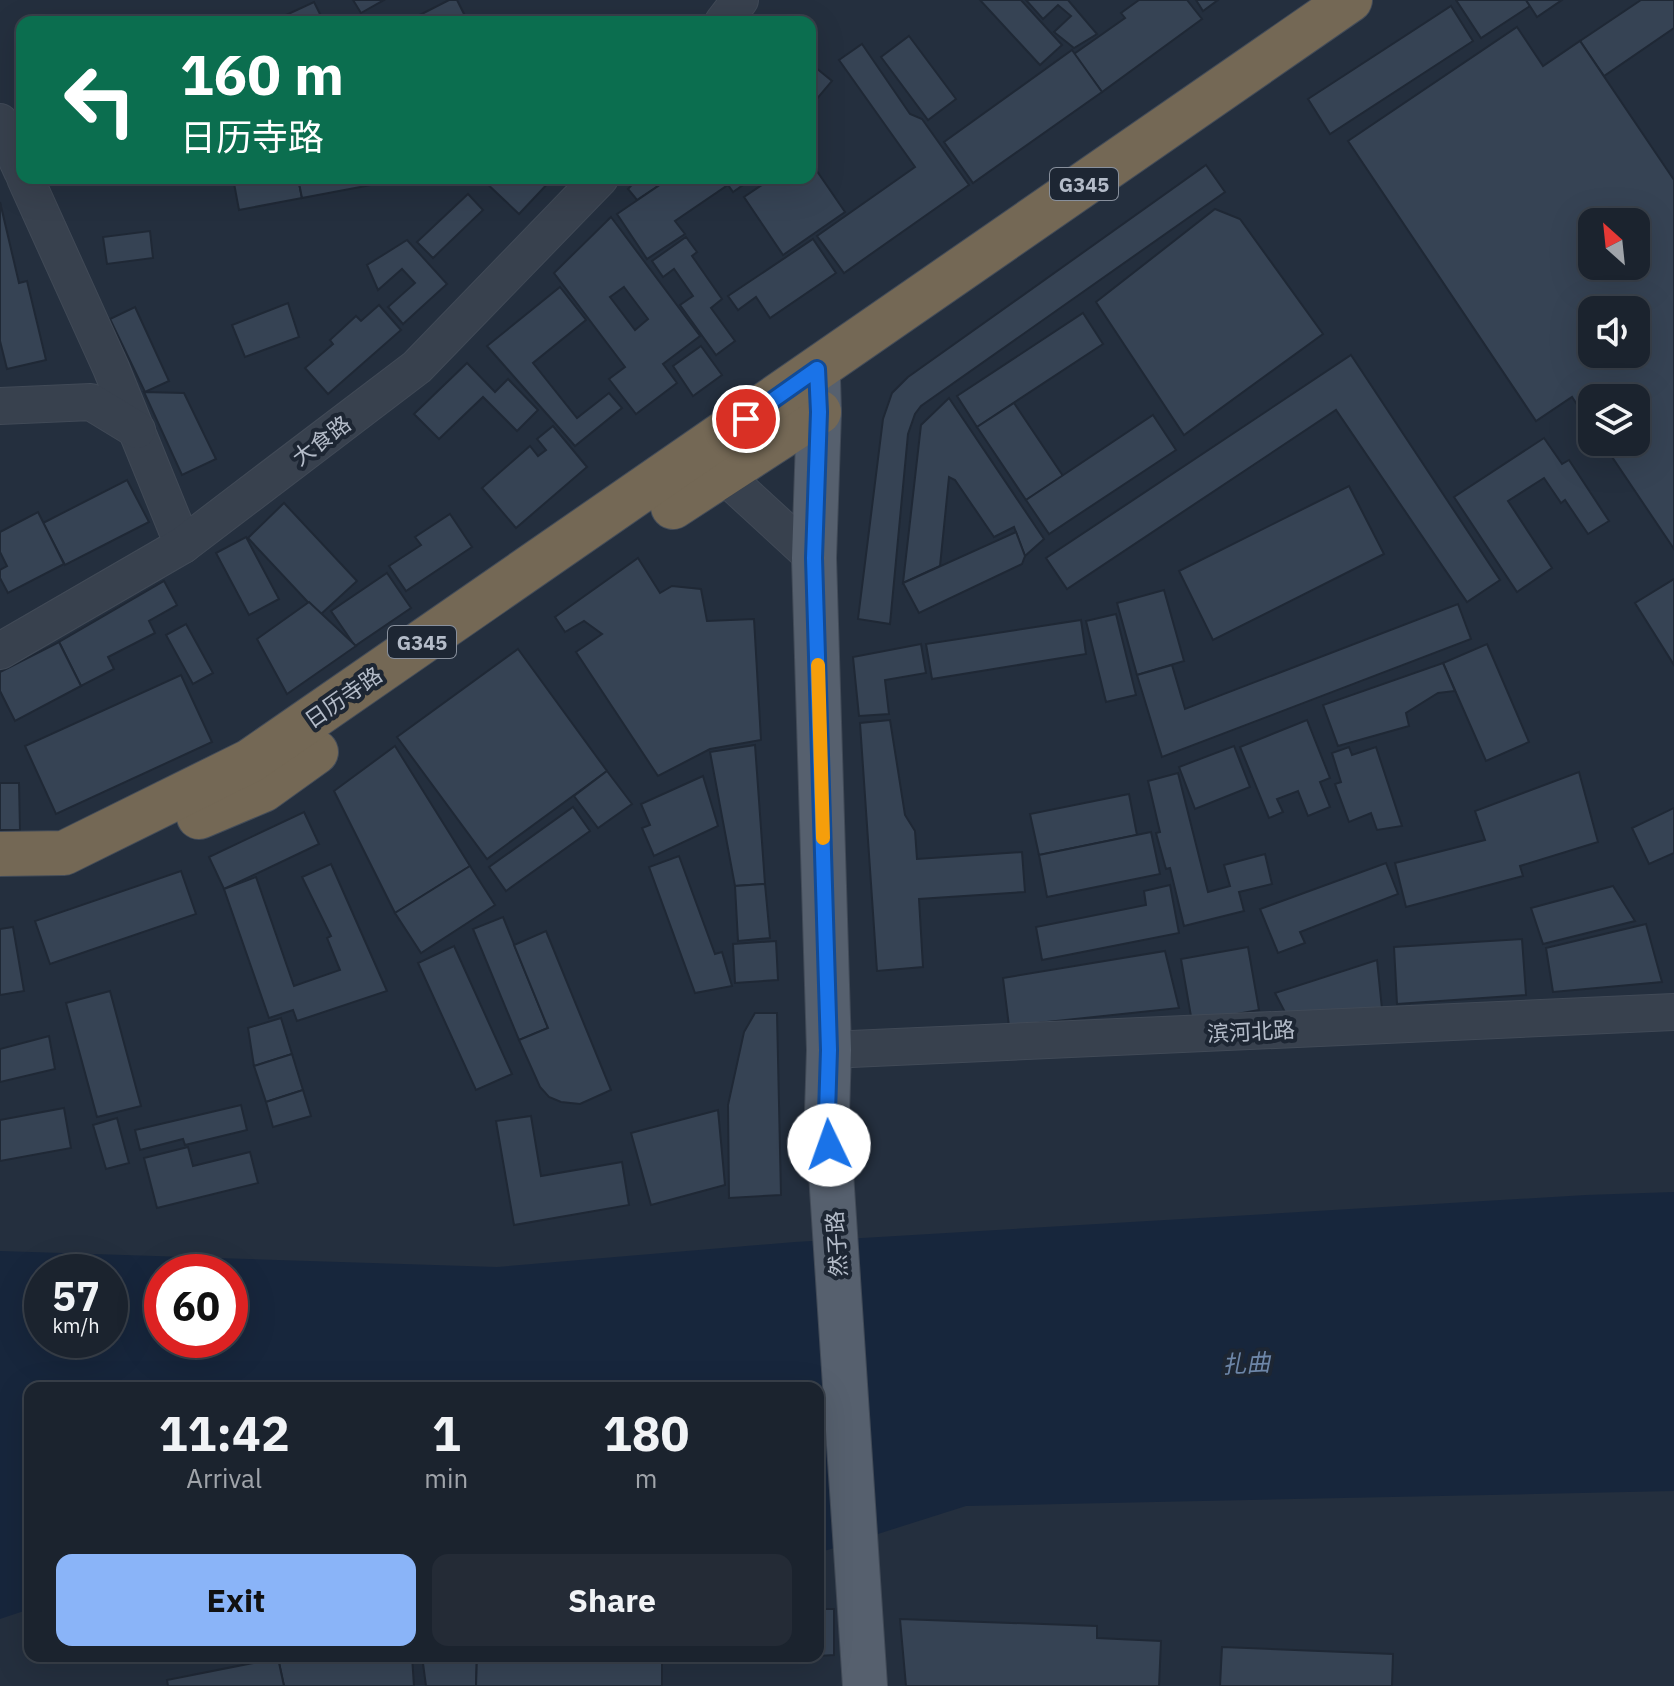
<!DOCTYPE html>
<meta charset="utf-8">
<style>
:root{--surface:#1b232e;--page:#242b36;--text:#f1f3f6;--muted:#a0a4aa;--line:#39404a;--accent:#8ab4f8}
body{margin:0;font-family:"IBM Plex Sans","Noto Sans SC",sans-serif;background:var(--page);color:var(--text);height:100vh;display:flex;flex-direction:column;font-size:30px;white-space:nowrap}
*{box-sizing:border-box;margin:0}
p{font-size:26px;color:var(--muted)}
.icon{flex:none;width:44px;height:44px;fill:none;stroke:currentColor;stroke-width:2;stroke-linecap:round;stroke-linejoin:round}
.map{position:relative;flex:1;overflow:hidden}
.sheet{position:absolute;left:24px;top:1382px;width:800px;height:280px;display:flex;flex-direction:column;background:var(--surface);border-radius:16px;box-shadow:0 8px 32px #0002,0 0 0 2px var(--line)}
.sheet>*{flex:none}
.guide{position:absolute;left:16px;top:16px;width:800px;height:168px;border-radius:16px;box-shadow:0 8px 32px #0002,0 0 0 2px var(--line);background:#0b6e4f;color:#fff;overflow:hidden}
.needle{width:52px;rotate:333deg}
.buttons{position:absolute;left:1578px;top:208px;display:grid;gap:16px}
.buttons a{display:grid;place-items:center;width:72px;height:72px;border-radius:16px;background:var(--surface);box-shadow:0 8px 32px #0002,0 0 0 2px var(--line);font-size:40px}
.speed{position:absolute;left:24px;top:1254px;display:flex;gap:16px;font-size:40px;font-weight:700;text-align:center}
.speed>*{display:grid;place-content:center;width:104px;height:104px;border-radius:50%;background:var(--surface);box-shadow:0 8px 32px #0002,0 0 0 2px var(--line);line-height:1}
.speed small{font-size:20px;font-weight:400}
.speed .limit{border:12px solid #d22;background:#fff;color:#111}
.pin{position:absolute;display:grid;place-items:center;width:68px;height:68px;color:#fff;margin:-34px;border:4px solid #fff;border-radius:50%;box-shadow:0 2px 8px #0007}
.me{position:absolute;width:88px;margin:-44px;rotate:357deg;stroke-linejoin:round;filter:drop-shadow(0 0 6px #0008)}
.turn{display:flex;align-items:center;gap:28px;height:168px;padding:0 32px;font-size:36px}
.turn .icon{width:104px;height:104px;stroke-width:2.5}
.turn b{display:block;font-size:56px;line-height:68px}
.eta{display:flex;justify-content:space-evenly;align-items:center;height:136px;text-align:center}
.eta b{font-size:48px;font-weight:800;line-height:56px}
.action{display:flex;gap:16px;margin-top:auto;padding:16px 32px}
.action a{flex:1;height:92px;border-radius:16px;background:var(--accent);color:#111;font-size:32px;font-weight:800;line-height:92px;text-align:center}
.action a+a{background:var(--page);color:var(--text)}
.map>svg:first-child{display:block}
.water{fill:#17263c;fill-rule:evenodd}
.building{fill:#364354;stroke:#1f2835;stroke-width:2;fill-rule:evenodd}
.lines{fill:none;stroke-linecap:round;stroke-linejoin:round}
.minor-casing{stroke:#414a57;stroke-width:38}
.major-casing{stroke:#414a57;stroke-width:46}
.highway-casing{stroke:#434c59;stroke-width:46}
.minor{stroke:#38414e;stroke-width:36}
.major{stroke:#56606e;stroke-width:44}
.highway{stroke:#746855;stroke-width:44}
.route-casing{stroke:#114b97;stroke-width:20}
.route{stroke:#1a73e8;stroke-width:14}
.slow{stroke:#f59e0b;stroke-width:14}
.labels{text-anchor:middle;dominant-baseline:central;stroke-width:8;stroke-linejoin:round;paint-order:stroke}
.shield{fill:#1d2633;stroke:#878f9c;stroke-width:2}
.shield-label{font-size:20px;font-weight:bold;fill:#b4bcc9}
.street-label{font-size:22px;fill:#b4bcc9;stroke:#1d2633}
.water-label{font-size:24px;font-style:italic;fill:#6d86a8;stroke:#1d2633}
</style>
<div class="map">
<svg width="1674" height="1686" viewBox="0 0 1674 1686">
<rect width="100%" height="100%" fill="#242f3e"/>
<path class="water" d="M1674,1192v299l-708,15 -148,47v-165h-788v221l-30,10v-368l497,16 298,-25 791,-47zM42,1272h68v68h-68zM162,1272h68v68h-68z"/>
<g class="building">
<path d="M353,0h31l-23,13z"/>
<path d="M449,0h8l11,22h-62z"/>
<path d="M980,0h41l41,45 -22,20z"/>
<path d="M1026,0h42l29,34 -23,14 -20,-16 17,-16 -13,-11 -15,14z"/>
<path d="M1139,0h48l15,19 -100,73 -28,-38 51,-36 -4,-5z"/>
<path d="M1196,0h22l-15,11z"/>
<path d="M1456,0h70l4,6 -49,32z"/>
<path d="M1526,0h36l-25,17z"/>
<path d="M1641,0h33v28l-70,48 -24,-35z"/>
<path d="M314,2l10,20h-53z"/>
<path d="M1451,6l22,35 -143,93 -22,-35z"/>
<path d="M1517,27l26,39 37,-25 94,139v369l-72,-107h34v-44h-44v29l-20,-30 -36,24 -188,-280zM1592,222h44v44h-44zM1592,310h44v44h-44z"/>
<path d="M909,36l47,63 -28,21 -47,-63z"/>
<path d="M862,44l48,70 12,5 47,66 -125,88 -27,-37 98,-69 -76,-107z"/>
<path d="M1072,50l30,42 -129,91 -29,-41z"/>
<path d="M810,63l22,18 -22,26z"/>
<path d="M810,161l35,51 -62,43 -39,-58 28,-19h38z"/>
<path d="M1206,165l19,27 -304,214 -6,8 -7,20 -18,190 -32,-5 25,-200 9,-26 16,-16z"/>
<path d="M233,178h65l4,20 -63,12z"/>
<path d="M298,178h72l1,7 -69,13z"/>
<path d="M481,178h72l-34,36z"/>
<path d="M638,178h32l-33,22 -9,-11z"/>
<path d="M670,178h83l-20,14 -5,-7 -53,36 10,13 -38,25 -30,-45z"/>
<path d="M468,194l15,16 -50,48 -16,-16z"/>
<path d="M0,202l19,81 8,-2 19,79 -39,9 -7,-28z"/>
<path d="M1215,209l25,10 83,115 -139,101 -88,-133z"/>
<path d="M611,217l89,119 -37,28 14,19 -41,31 -27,-35 16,-12 -71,-94zM624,287l24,32 -13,11 -25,-33z"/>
<path d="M150,231l3,27 -46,6 -4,-27z"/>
<path d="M686,237l11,15 -5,4 30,43 -11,9 24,33 -19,14 -36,-50 13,-9 -19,-27 -11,8 -11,-16z"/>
<path d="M813,239l23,34 -66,45 -14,-21 -18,13 -10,-14z"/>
<path d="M407,240l40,44 -44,40 -15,-17 27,-24 -13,-14 -24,21 -11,-25z"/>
<path d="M560,287l26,33 -53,43 44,55 32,-25 13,15 -47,38 -88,-100z"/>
<path d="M288,303l11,34 -54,20 -13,-32z"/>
<path d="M379,305l22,25 -73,64 -23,-26 28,-24 -3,-4 26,-24 5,5z"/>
<path d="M135,307l34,74 -24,11 -35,-73z"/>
<path d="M1083,313l20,31 -126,83 -20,-31z"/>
<path d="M701,346l21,29 -29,21 -20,-30z"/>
<path d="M1351,355l149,225 -33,22 -131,-192 -269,179 -21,-31z"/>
<path d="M467,363l28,29 13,-13 30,31 -21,21 -34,-34 -44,42 -25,-25z"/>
<path d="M144,392l40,1 32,66 -34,16z"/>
<path d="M949,398l95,141 -19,17 -11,-29 -20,10 -39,-57 -6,-3 -9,89 -37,17 18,-158z"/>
<path d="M1014,403l49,73 -37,24 -49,-73z"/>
<path d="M1153,415l23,35 -127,84 -23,-34z"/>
<path d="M553,426l34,41 -71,61 -34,-40 48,-42 8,10 8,-6 -9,-11z"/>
<path d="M1544,438l18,26 7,-4 40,61 -21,13 -23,-34 -4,3 -17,-25 -36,23 44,67 -35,24 -63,-95z"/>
<path d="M127,480l22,42 -84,43 -22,-42z"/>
<path d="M1349,486l35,68 -171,86 -34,-69z"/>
<path d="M284,503l73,78 -37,34 -72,-77z"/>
<path d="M38,512l26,52 -56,29 -8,-15v-8l7,-4 -7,-14v-20z"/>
<path d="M450,514l22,33 -66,44 -17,-25 32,-21 -6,-8z"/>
<path d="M1016,532l9,24 -3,8 -103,49 -16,-30z"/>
<path d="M246,537l33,62 -30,16 -33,-62z"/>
<path d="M638,558l22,35 12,-7 29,3 6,32 47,-2 7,121 -51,9 -52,27 -82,-124 26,-18 -18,-13 -19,11 -10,-15z"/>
<path d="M387,573l24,35 -56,38 -24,-35z"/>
<path d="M1674,579v86l-39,-62z"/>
<path d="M164,581l13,24 -28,16 6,12 -47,24 6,12 -33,17 -22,-44z"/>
<path d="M1164,590l20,71 -47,14 -20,-72z"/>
<path d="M309,602l47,44 -69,48 -30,-55z"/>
<path d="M1458,604l13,35 -309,118 -25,-82 35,-10 13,44z"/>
<path d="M1116,614l20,81 -30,7 -20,-81z"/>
<path d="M1081,620l5,34 -154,25 -6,-35z"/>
<path d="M186,624l27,49 -20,11 -27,-49z"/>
<path d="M59,642l22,44 -66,35 -15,-30v-19z"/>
<path d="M921,644l5,29 -41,7 4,34 -30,2 -6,-59z"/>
<path d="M1487,644l42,98 -43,19 -43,-98z"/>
<path d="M518,649l89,122 -120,88 -90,-122z"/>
<path d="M1443,663l12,28 -17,2 -32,20 3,13 -71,20 -15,-41z"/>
<path d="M181,675l31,67 -156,72 -31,-68z"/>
<path d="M890,720l15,95 10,16 2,28 105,-7 3,40 -106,7 4,68 -46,4 -17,-248z"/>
<path d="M1307,720l23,58 -10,4 10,25 -22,9 -10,-25 -21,8 6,13 -14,6 -29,-71z"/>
<path d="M755,745l10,139 -30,2 -25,-134z"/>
<path d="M395,746l75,120 -75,47 -61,-122z"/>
<path d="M1234,746l16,41 -55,22 -16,-42z"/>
<path d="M1349,747l3,8 24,-8 26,79 -25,4 -6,-17 -22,9 -14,-38 6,-2 -9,-29z"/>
<path d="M607,771l25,33 -34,24 -24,-32z"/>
<path d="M1579,772l19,70 -78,24 3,10 -117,31 -11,-44 90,-23 -10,-29z"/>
<path d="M1178,773l30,119 22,-6 -6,-21 41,-11 7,30 -33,8 5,19 -60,15 -14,-58 -4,1 -10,-36 4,-1 -12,-51z"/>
<path d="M703,776l15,50 -64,30 -12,-28 8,-3 -9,-21z"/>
<path d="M0,783h19l1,47h-20z"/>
<path d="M1129,794l8,41 -98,20 -9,-41z"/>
<path d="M573,807l17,24 -84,60 -17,-24z"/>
<path d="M1674,808v45l-25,11 -17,-36z"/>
<path d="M304,812l15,32 -95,45 -15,-32z"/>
<path d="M1151,832l9,42 -113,23 -8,-42z"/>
<path d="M679,856l36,98 7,-2 10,34 -37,7 -46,-126z"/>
<path d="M1386,863l12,31 -98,38 5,11 -27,10 -18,-44z"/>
<path d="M331,864l56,127 -90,30 -4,-11 -24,8 -45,-129 32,-12 38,109 46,-16 -13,-32 4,-2 -29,-59z"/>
<path d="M470,866l25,39 -74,48 -26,-40z"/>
<path d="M181,871l15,43 -146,50 -15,-43z"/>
<path d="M765,884l5,54 -32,3 -3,-55z"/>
<path d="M1170,885l9,48 -137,27 -6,-33 110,-22 -2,-14z"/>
<path d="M1613,886l22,35 -92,23 -12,-36z"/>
<path d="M503,917l45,111 -29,12 -46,-111z"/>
<path d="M1646,924l16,58 -109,10 -7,-44z"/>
<path d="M13,927l11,64 -24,4v-66z"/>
<path d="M546,931l65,159 -31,14 -19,-2 -12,-5 -9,-10 -21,-47 29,-12 -34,-83z"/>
<path d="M1522,939l4,56 -129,9 -3,-57z"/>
<path d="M776,941l2,39 -43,3 -2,-39z"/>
<path d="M454,946l58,128 -36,16 -58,-127z"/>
<path d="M1248,947l11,63 -67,12 -11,-63z"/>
<path d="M1165,951l14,57 -170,18 -6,-48z"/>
<path d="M1377,960l5,49 -94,9 -13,-25z"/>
<path d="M110,991l31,115 -44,11 -31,-114z"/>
<path d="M755,1013h22l4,182 -52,3 -1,-93 16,-73z"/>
<path d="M281,1018l11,36 -38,12 -6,-38z"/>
<path d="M49,1036l6,33 -55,13v-33z"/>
<path d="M292,1054l11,36 -37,12 -12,-36z"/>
<path d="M303,1090l8,26 -38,11 -7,-25z"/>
<path d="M241,1105l6,25 -62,15 -2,-6 -43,11 -5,-20z"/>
<path d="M64,1108l7,40 -71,13v-41z"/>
<path d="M718,1110l7,75 -74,20 -20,-72z"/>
<path d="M531,1116l10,60 81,-14 7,43 -115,20 -18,-104z"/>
<path d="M117,1118l12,45 -23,6 -13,-44z"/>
<path d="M188,1147l5,19 57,-14 8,31 -101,25 -13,-50z"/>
<path d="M818,1609h16v46l-16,1z"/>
<path d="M900,1619l197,7v12l64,3 -2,45h-253z"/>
<path d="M1222,1647l171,7 -1,32h-172z"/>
<path d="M306,1656h106l2,30h-130l-6,-28z"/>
<path d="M422,1656h55l-1,30h-50z"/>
<path d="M477,1656h185v30h-186z"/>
<path d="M278,1658l6,28h-116l-1,-6z"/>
</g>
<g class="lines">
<defs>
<g id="minor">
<path d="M723,22l17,-22"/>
<path d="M0,122l22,49"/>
<path d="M25,178l86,190 72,177"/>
<path d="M0,406l91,-4 46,28"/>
<path d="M703,456l111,102"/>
<path d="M0,651l183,-106 234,-178 183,-189"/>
<path d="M829,1050l845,-38"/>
</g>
<path id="major" d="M818,379l1,33 -5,146 15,492 -2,63 38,573"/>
<g id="highway">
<path d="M673,507l146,-95"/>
<path d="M199,817l64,-27 53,-38"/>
<path d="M0,854l64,-1 186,-92 1100,-761"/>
</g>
</defs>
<use href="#minor" class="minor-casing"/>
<use href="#major" class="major-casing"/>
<use href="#highway" class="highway-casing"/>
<use href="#minor" class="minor"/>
<use href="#major" class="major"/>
<use href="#highway" class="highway"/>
</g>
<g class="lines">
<defs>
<path id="route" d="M746,419l71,-50 2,43 -5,146 15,492 -2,63 2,32"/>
</defs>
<use href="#route" class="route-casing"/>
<use href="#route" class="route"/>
<path class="slow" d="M818,665l5,173"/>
</g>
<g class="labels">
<g class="shield">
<rect x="1050" y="168" width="68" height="32" rx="6"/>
<rect x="388" y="626" width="68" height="32" rx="6"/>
</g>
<g class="shield-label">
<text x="1084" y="184">G345</text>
<text x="422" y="642">G345</text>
</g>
<g class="street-label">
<text transform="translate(321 440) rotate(-37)">大食路</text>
<text transform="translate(343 697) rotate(-35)">日历寺路</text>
<text transform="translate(1251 1031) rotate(-3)">滨河北路</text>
<text transform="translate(836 1244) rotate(-94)">然子路</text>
</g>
<g class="water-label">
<text transform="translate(1246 1363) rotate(-3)">扎曲</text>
</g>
</g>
</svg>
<div class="buttons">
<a><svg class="needle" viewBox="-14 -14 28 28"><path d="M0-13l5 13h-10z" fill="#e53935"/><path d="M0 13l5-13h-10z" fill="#a0a4aa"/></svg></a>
<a><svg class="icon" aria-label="sound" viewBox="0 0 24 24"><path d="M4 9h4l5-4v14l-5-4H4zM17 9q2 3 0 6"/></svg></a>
<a><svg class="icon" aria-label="layers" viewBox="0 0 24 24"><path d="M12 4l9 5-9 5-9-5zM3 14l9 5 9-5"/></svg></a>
</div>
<div class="speed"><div>57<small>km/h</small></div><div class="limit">60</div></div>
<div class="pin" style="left:746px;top:419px;background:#d93025"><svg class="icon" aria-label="arrive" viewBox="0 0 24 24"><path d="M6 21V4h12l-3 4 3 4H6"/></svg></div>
<svg class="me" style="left:829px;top:1145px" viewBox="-20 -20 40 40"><circle r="19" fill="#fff"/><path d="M0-13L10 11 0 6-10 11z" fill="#1a73e8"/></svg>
<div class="guide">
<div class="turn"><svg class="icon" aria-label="left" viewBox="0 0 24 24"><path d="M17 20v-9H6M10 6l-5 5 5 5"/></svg><div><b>160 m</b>日历寺路</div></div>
</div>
<section class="sheet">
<div class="eta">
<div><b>11:42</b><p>Arrival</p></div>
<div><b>1</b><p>min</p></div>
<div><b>180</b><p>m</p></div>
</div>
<div class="action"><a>Exit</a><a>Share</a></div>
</section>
</div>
